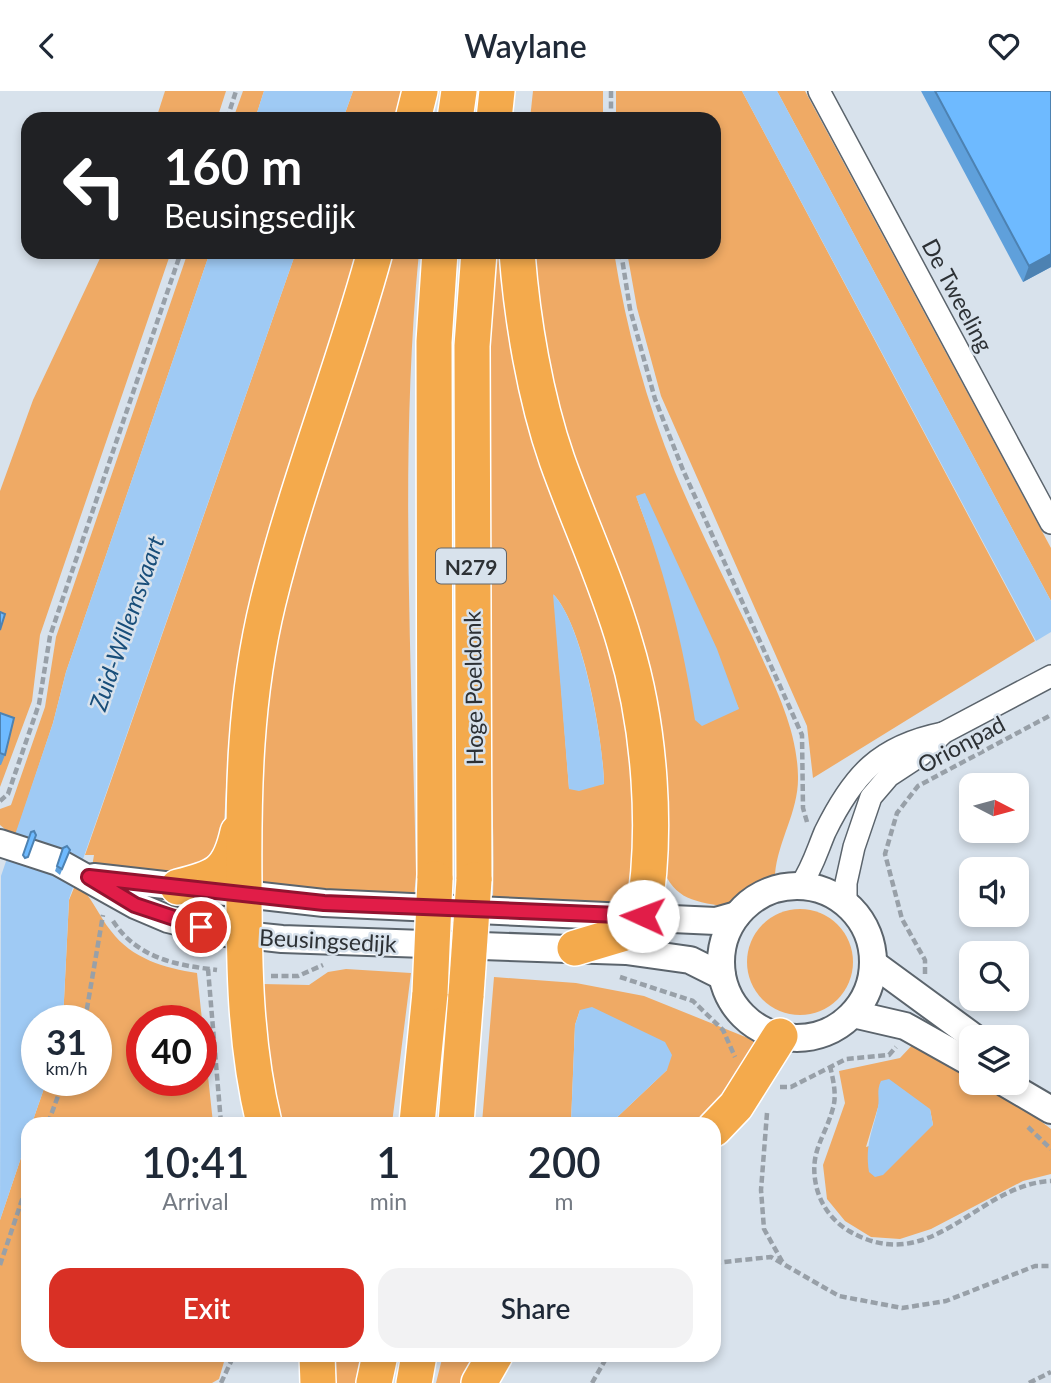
<!DOCTYPE html>
<style>
:root{--surface:#fff;--page:#f2f2f3;--text:#1f2937;--muted:#747a83;--accent:#d93025}
body{margin:0;font-family:Lato,sans-serif;background:var(--page);color:var(--text);height:100vh;display:flex;flex-direction:column;font-size:26px;white-space:nowrap}
*{box-sizing:border-box;margin:0}
p{font-size:23px;color:var(--muted)}
.icon{flex:none;width:38px;height:38px;fill:none;stroke:currentColor;stroke-width:2;stroke-linecap:round;stroke-linejoin:round}
.map{position:relative;flex:1;overflow:hidden}
.sheet{position:absolute;left:21px;top:1026px;width:700px;height:245px;display:flex;flex-direction:column;background:var(--surface);border-radius:21px;box-shadow:0 4px 10px #0003}
.sheet>*{flex:none}
.banner{position:absolute;left:21px;top:21px;width:700px;height:147px;border-radius:21px;box-shadow:0 4px 10px #0003;background:#202124;color:#fff;overflow:hidden}
.needle{width:46px;rotate:96deg}
.controls{position:absolute;left:959px;top:682px;display:grid;gap:14px}
.controls a{display:grid;place-items:center;width:70px;height:70px;border-radius:14px;background:var(--surface);box-shadow:0 4px 10px #0003;font-size:35px}
.speed{position:absolute;left:21px;top:914px;display:flex;gap:14px;font-size:35px;font-weight:700;text-align:center}
.speed>*{display:grid;place-content:center;width:91px;height:91px;border-radius:50%;background:var(--surface);box-shadow:0 4px 10px #0003;line-height:1}
.speed small{font-size:18px;font-weight:400}
.speed .limit{border:10px solid #d22;background:#fff;color:#111}
.pin{position:absolute;display:grid;place-items:center;width:60px;height:60px;color:#fff;margin:-30px;border:4px solid #fff;border-radius:50%;box-shadow:0 2px 7px #0007}
.me{position:absolute;width:77px;margin:-38px;rotate:272deg;stroke-linejoin:round;filter:drop-shadow(0 0 5px #0008)}
.turn{display:flex;align-items:center;gap:24px;height:147px;padding:0 28px;font-size:32px}
.turn .icon{width:91px;height:91px;stroke-width:2.5}
.turn b{display:block;font-size:49px;line-height:60px}
.eta{display:flex;justify-content:space-evenly;align-items:center;height:119px;text-align:center}
.eta b{font-size:42px;font-weight:600;line-height:49px}
.action{display:flex;gap:14px;margin-top:auto;padding:14px 28px}
.action a{flex:1;height:80px;border-radius:21px;background:var(--accent);color:#fff;font-size:28px;font-weight:600;line-height:80px;text-align:center}
.action a+a{background:var(--page);color:var(--text)}
header{display:flex;justify-content:space-between;align-items:center;height:91px;padding:0 28px;background:var(--surface);font-size:32px;font-weight:600}
.map>svg:first-child{display:block}
.green{fill:#efaa65;fill-rule:evenodd}
.water{fill:#9fcaf4}
.lines{fill:none;stroke-linecap:round;stroke-linejoin:round}
.minor-casing{stroke:#5b646c;stroke-width:24}
.tertiary-casing{stroke:#5b646c;stroke-width:30}
.trunk-casing{stroke:#fff;stroke-width:38}
.path{stroke:#98a0a8;stroke-width:4.5;stroke-dasharray:7 3.5;stroke-linecap:butt}
.minor{stroke:#fff;stroke-width:21}
.tertiary{stroke:#fff;stroke-width:26}
.trunk{stroke:#f4aa4c;stroke-width:35}
.trunk-bridge-casing{stroke:#fff;stroke-width:38;stroke-linecap:butt}
.trunk-bridge{stroke:#f4aa4c;stroke-width:35}
.wall{fill:#5fa0db}
.shaded-wall{fill:#4d82b2}
.building{fill:#6ebaff;stroke:#4d82b2;stroke-width:2}
.route-casing{stroke:#92132f;stroke-width:18}
.route{stroke:#e11d48;stroke-width:12}
.labels{text-anchor:middle;dominant-baseline:central;stroke-width:5;stroke-linejoin:round;paint-order:stroke}
.shield{fill:#d8e2ec;stroke:#60666c;stroke-width:2}
.shield-label{font-size:21px;font-weight:bold;fill:#2d3135}
.street-label{font-size:23px;fill:#2d3135;stroke:#d8e2ec}
.water-label{font-size:24px;font-style:italic;fill:#184e7a;stroke:#d8e2ec}
</style>
<header><svg class="icon" aria-label="back" viewBox="0 0 24 24"><path d="M15 5l-7 7 7 7"/></svg>Waylane<svg class="icon" aria-label="heart" viewBox="0 0 24 24"><path d="M12 20l-8-8c-3-5 5-10 8-4 3-6 11-1 8 4z"/></svg></header>
<div class="map">
<svg width="1051" height="1292" viewBox="0 0 1051 1292">
<rect width="100%" height="100%" fill="#d8e2ec"/>
<g class="green">
<path d="M165,0h61l-9,28h-61z"/>
<path d="M243,0h21l-9,28h-22z"/>
<path d="M353,0h60l-9,28h-61z"/>
<path d="M533,0h70v28h-73z"/>
<path d="M616,0h126l293,550 -222,137 -6,-52 -146,-330 -24,-88 -10,-56h87v-133h-98z"/>
<path d="M777,0h28l246,457v53z"/>
<path d="M103,161h68l-131,383 -8,66 -32,86v-296l33,-91z"/>
<path d="M188,161h22l-144,420 -13,51 -38,114 -15,-12v-16l11,-4 34,-98 11,-70z"/>
<path d="M296,161h65l-124,421 -9,75 -5,98 -37,32 -94,-11 2,-12h-9z"/>
<path d="M393,161h26c-20,206 -7,415 -3,622l-2,24 -162,-11 18,-211 14,-68 28,-101z"/>
<path d="M496,161h13l124,462 1,193 -141,-9c2,-71 -3,-141 -4,-212 -2,-144 -4,-290 7,-434zM554,504c30,33 49,144 50,189l-35,4z"/>
<path d="M526,161h88c12,76 32,149 61,220 23,55 51,110 77,164 20,45 45,90 46,140 1,35 -20,64 -23,98l-48,33c-40,-7 -53,-8 -69,-48l-93,-404zM636,405l103,213 -56,-65 -18,-70z"/>
<path d="M76,792c16,13 22,32 35,48 21,28 54,37 86,42l16,150h-181l15,-43h49v-60h-33l6,-120zM142,929h59v60h-59z"/>
<circle cx="800" cy="871" r="53"/>
<path d="M346,878l65,4 -19,150h-110l-18,-82 -2,-57 47,1 19,-13z"/>
<path d="M494,886l82,6 68,13 124,50 -56,77h-101l56,-53 -87,-60 -5,15 -4,98h-89z"/>
<path d="M917,949l54,31v12h20l60,46v45l-28,7 -92,48 -31,10 -29,-2 -26,-16 -18,-22 -4,-34 22,-62 -6,-32 61,-13zM879,1013l51,5 3,16 -67,22z"/>
<path d="M28,1046v218h198l-7,24 -7,4h-212v-163z"/>
<path d="M333,1264h28l-5,28h-20z"/>
<path d="M443,1264h45l-18,28h-34z"/>
</g>
<g class="water">
<path d="M264,0h89l-10,28h-88z"/>
<path d="M742,0h35l274,510v31l-15,9z"/>
<path d="M210,161h86l-227,647 -6,121h-26v60h10l-15,43h-4v14l-28,83 1,-344 52,-153 13,-51z"/>
<path d="M645,402l72,156 22,60 -37,17 -7,-6c-13,-82 -30,-147 -59,-224z"/>
<path d="M553,503c30,30 50,148 51,190l-25,7 -10,-2z"/>
<path d="M592,916l73,35 7,13 -5,15 -56,53h-40l4,-98 5,-15z"/>
<path d="M889,988l41,30 3,16 -50,50 -8,2 -6,-5c-4,-28 3,-38 9,-65 2,-10 -2,-16 3,-26z"/>
</g>
<g class="lines">
<defs>
<g id="minor">
<path d="M819,0l232,432"/>
<path d="M800,795c12,-17 17,-35 25,-54 28,-57 54,-86 118,-99"/>
<path d="M846,813v-21l8,-36 17,-50 18,-21 32,-21 22,-22 108,-57"/>
</g>
<g id="tertiary">
<path d="M0,752l58,19 77,43 33,14 58,14 56,6 344,12 64,9 32,16"/>
<path d="M94,786l230,26 392,18 21,-6"/>
<circle cx="797" cy="871" r="76"/>
<path d="M874,873l101,74"/>
<path d="M853,923l52,12 66,37"/>
<path d="M1005,992l46,27"/>
</g>
<g id="trunk">
<path d="M413,28l7,-28"/>
<path d="M455,28l4,-28"/>
<path d="M494,28l3,-28"/>
<path d="M517,161c5,67 18,145 40,208 22,62 50,121 68,184 25,82 33,188 18,273l-21,17 -47,14"/>
<path d="M435,788l-1,-537 6,-90"/>
<path d="M474,789l-2,-534 7,-94"/>
<path d="M178,796c38,-9 51,-14 60,-55"/>
<path d="M264,1032c-19,-78 -20,-157 -20,-237 -1,-96 1,-190 24,-284 29,-119 75,-232 107,-350"/>
<path d="M417,1032l13,-130"/>
<path d="M456,1032l10,-128"/>
<path d="M714,1038l22,-23 44,-70"/>
<path d="M317,1264l1,28"/>
<path d="M374,1292l6,-28"/>
<path d="M414,1292l5,-28"/>
<path d="M479,1292l16,-28"/>
</g>
</defs>
<use href="#minor" class="minor-casing"/>
<use href="#tertiary" class="tertiary-casing"/>
<use href="#trunk" class="trunk-casing"/>
<g class="path">
<path d="M611,0v28"/>
<path d="M227,28l9,-28"/>
<path d="M621,161l9,57 25,90 28,71 119,265 1,73 4,14"/>
<path d="M0,710l8,-7 31,-90 11,-68 131,-384"/>
<path d="M113,830c24,37 62,44 104,49"/>
<path d="M208,878l13,154"/>
<path d="M925,883v-14l-23,-41 -17,-65 12,-41 21,-27 133,-71"/>
<path d="M271,885h27l25,-11"/>
<path d="M620,886l73,24 30,29 12,27"/>
<path d="M85,929l18,-105"/>
<path d="M830,975c3,13 7,29 3,42 -8,30 -24,43 -17,77 4,19 16,36 33,46 83,48 128,-47 202,-50"/>
<path d="M780,996h11l55,-28 43,-4 7,-8"/>
<path d="M767,1022l-6,77 3,39 19,34"/>
<path d="M48,1032l16,-43"/>
<path d="M1028,1036l23,22"/>
<path d="M714,1172l57,-6 68,39 63,12 44,-7 89,-35h16"/>
<path d="M0,1174l28,-83"/>
<path d="M221,1292l13,-28"/>
<path d="M592,1292l16,-28"/>
<path d="M1029,1292l22,-11"/>
</g>
<use href="#minor" class="minor"/>
<use href="#tertiary" class="tertiary"/>
<use href="#trunk" class="trunk"/>
<defs>
<g id="trunk-bridge">
<path d="M430,902l5,-114"/>
<path d="M466,904l8,-115"/>
</g>
</defs>
<use href="#trunk-bridge" class="trunk-bridge-casing"/>
<use href="#trunk-bridge" class="trunk-bridge"/>
</g>
<g class="wall">
<path d="M921,0h130v176l-28,15z"/>
<path d="M0,622l5,42 -4,10h-1z"/>
<path d="M63,757l7,2 -10,25 -5,-4z"/>
</g>
<path class="shaded-wall" d="M1051,163v13l-28,15 6,-16z"/>
<g class="building">
<path d="M935,0h116v163l-22,12z"/>
<path d="M0,521l5,2 -5,16z"/>
<path d="M0,622l14,5 -9,37 -5,-2z"/>
<path d="M34,740l2,4 -8,22 -3,1 -2,-3 8,-23z"/>
<path d="M67,755l3,4 -8,19 -5,-3 6,-18z"/>
</g>
<g class="lines">
<defs>
<path id="route" d="M201,836l-66,-22 -46,-28 235,26 319,13"/>
</defs>
<use href="#route" class="route-casing"/>
<use href="#route" class="route"/>
</g>
<g class="labels">
<rect class="shield" x="436" y="457.5" width="70" height="35" rx="5"/>
<g class="shield-label">
<text x="471" y="475">N279</text>
</g>
<g class="street-label">
<text transform="translate(958 204) rotate(62)">De Tweeling</text>
<text transform="translate(473 597) rotate(-91)">Hoge Poeldonk</text>
<text transform="translate(961 653) rotate(-28)">Orionpad</text>
<text transform="translate(328 849) rotate(3)">Beusingsedijk</text>
</g>
<g class="water-label">
<text transform="translate(126 532) rotate(-71)">Zuid-Willemsvaart</text>
</g>
</g>
</svg>
<div class="controls">
<a><svg class="needle" viewBox="-14 -14 28 28"><path d="M0-13l5 13h-10z" fill="#e53935"/><path d="M0 13l5-13h-10z" fill="#747a83"/></svg></a>
<a><svg class="icon" aria-label="sound" viewBox="0 0 24 24"><path d="M4 9h4l5-4v14l-5-4H4zM17 9q2 3 0 6"/></svg></a>
<a><svg class="icon" aria-label="search" viewBox="0 0 24 24"><circle cx="10" cy="10" r="6"/><path d="M15 15l6 6"/></svg></a>
<a><svg class="icon" aria-label="layers" viewBox="0 0 24 24"><path d="M12 4l9 5-9 5-9-5zM3 14l9 5 9-5"/></svg></a>
</div>
<div class="speed"><div>31<small>km/h</small></div><div class="limit">40</div></div>
<div class="pin" style="left:201px;top:836px;background:#d93025"><svg class="icon" aria-label="arrive" viewBox="0 0 24 24"><path d="M6 21V4h12l-3 4 3 4H6"/></svg></div>
<svg class="me" style="left:643px;top:825px" viewBox="-20 -20 40 40"><circle r="19" fill="#fff"/><path d="M0-13L10 11 0 6-10 11z" fill="#e11d48"/></svg>
<div class="banner">
<div class="turn"><svg class="icon" aria-label="left" viewBox="0 0 24 24"><path d="M17 20v-9H6M10 6l-5 5 5 5"/></svg><div><b>160 m</b>Beusingsedijk</div></div>
</div>
<section class="sheet">
<div class="eta">
<div><b>10:41</b><p>Arrival</p></div>
<div><b>1</b><p>min</p></div>
<div><b>200</b><p>m</p></div>
</div>
<div class="action"><a>Exit</a><a>Share</a></div>
</section>
</div>
